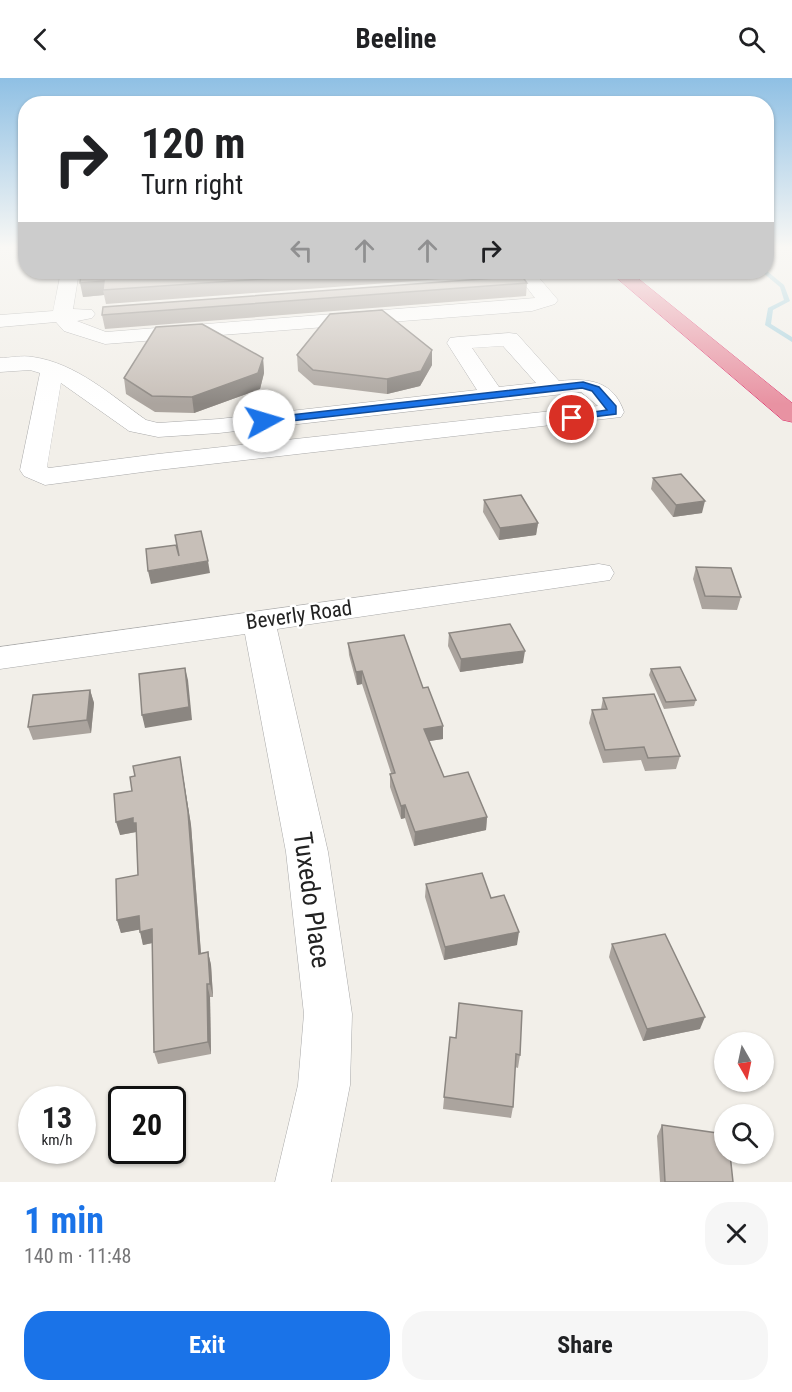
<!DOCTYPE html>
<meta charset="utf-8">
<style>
:root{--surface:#fff;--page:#f6f6f6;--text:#202124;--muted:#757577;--accent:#1a73e8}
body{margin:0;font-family:"Roboto Condensed",sans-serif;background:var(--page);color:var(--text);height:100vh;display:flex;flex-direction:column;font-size:22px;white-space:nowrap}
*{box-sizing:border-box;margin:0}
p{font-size:20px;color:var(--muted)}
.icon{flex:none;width:33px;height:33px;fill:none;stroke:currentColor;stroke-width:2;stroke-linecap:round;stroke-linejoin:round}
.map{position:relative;height:1104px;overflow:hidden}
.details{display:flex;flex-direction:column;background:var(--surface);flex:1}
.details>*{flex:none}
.top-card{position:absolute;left:18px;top:18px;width:756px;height:183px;border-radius:24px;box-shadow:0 2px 4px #0004;background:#fff;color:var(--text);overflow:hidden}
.needle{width:39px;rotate:171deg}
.buttons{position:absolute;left:714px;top:954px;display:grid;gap:12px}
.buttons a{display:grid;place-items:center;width:60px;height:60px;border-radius:50%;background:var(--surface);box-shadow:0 2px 4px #0004;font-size:30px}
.speed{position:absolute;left:18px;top:1008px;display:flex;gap:12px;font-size:30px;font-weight:700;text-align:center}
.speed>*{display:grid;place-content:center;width:78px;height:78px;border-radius:50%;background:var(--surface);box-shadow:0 2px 4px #0004;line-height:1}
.speed small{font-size:15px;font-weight:400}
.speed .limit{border:3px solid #111;border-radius:9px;background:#fff;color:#111}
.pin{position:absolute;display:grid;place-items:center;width:51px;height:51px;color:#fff;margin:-26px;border:3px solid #fff;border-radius:50%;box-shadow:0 2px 6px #0007}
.me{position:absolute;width:66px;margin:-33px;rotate:84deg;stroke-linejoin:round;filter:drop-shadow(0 0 4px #0008)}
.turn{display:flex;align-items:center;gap:21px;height:126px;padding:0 24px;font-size:27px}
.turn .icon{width:78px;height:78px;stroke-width:2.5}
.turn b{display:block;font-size:42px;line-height:51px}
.lanes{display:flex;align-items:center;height:57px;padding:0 24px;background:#0003;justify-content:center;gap:30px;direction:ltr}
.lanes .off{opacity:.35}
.round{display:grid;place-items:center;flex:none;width:63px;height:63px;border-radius:24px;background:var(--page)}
.head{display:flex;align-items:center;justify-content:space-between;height:102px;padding:0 24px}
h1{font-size:36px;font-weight:700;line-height:45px;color:var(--accent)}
.primary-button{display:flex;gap:12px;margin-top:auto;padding:12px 24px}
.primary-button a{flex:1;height:69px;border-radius:24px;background:var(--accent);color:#fff;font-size:24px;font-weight:700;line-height:69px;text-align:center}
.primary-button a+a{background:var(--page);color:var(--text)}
header{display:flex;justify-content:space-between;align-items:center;height:78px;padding:0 24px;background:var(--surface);font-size:27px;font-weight:700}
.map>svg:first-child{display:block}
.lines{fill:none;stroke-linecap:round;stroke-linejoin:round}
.stream{fill:#aad3df;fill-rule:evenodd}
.minor-casing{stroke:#a9a9a9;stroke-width:1}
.highway-casing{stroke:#dc2a67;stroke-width:1}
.minor{fill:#fff;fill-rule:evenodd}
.highway{fill:#e892a2;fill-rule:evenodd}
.wall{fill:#aba49e}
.shaded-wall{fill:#8b8681}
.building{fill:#c7bfb8;stroke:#8b8681;stroke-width:1.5}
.route{fill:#1a73e8;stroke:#114b97;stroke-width:1.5}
.labels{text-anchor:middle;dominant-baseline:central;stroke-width:5;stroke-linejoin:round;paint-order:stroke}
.street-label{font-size:21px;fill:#222;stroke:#fff}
.near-street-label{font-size:26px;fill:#222;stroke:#fff}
</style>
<header><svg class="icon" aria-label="back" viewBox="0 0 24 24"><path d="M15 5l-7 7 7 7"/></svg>Beeline<svg class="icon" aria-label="search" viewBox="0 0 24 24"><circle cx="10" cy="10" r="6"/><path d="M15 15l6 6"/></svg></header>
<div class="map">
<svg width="792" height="1104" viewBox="0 0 792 1104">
<rect width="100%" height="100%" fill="#f2efe9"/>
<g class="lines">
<path class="stream" d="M767,193l17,14 6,16 -17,9 -2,14 21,13v5l-27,-17 3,-17 16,-8 -4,-13 -18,-15z"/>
<defs>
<g id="minor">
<path d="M61,194h18l-6,37 19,1 3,4 -3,4 -15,3 29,11 429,-34 -20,-26h19l24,28 -3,4 -23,7 -427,33 -41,-13 -8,-9 -56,5v-12l53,-4z"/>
<path d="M509,255l8,1 42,47c29,-3 54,-1 65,31l-3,5 -463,53 -113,15 -21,-9 -4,-6 20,-97 -10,-3 -30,2v-14c10,0 22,-3 33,-1 43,6 79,39 113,63l12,3 61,-4 258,-29 -30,-47 3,-5 8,-1zM503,268l33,37 -37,4 -27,-39zM61,305l68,48 29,6 61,-4 362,-41 17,14 -440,48 -109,14 -2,-1z"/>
<path d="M599,486l11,2 4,7 -4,7 -333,49 51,223 24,162 -2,71 -19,97h-56l23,-97 6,-71 -18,-162 -41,-218 -245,35v-22z"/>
</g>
<path id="highway" d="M610,194h20l162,131v19l-9,-2z"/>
</defs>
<use href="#minor" class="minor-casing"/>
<use href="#highway" class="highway-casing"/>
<use href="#minor" class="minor"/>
<use href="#highway" class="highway"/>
</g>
<g class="wall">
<path d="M81,194h427v2l-402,30 -2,-9 -21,2z"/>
<path d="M527,205l-1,13 -421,33 -3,-14z"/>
<path d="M432,272v15l-12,21 -33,8 -73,-9 -16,-14 -1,-16z"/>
<path d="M263,280l1,15 -4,16 -66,24 -39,-1 -29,-18 -2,-16z"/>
<path d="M653,400l49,35 -29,4 -22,-28z"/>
<path d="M484,422l54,23 -2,12 -37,5 -16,-28z"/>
<path d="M696,489l45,30 -4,13 -35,-1 -9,-30z"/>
<path d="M449,555l74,30 -63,9 -12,-26z"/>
<path d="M348,565l75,45 20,51 -14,2 15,36 43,40 -1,13 -72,16 -9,-28 -4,1 -11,-32v-13l1,-1 -29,-89 -5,1 -8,-30z"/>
<path d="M651,591l45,31 -2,6 -30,3 -15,-34z"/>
<path d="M90,612l4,13 -3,30 -58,7 -5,-13z"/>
<path d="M603,620l77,58 -4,13 -31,2 -4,-11 -38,3 -14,-40 3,-13 9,-1z"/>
<path d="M180,679l11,68 10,128 7,-1 3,13 2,32h-3l1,57 -53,10 -4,-12 -1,-109 -10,2 -3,-16 -19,4 -4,-13 21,-45 -2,-43 -16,3 12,-44 3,-15z"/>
<path d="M426,806l65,14 26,47 -73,15 -19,-63z"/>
<path d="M612,866l88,85 -57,12 -34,-84z"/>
<path d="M450,959l70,18 -2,13 -3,-1 -2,40 -2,11 -68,-9z"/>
<path d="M662,1047l71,57h-73l-3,-46z"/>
</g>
<g class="shaded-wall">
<path d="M104,203l-1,9 1,5 -21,2 -3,-14z"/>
<path d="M432,272v15l-12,21 -33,8v-15z"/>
<path d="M263,280l1,15 -4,16 -66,24 -2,-16z"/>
<path d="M705,423l-3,12 -29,4 3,-12z"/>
<path d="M538,445l-2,12 -37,5 1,-12z"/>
<path d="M208,483l2,12 -59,11 -3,-13z"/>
<path d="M525,573l-2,12 -63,9 1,-13z"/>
<path d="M185,590l3,12 4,40 -47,8 -3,-13z"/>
<path d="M362,593v13l-5,1 -1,-13z"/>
<path d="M90,612l4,13 -3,30 -4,-13z"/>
<path d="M443,648v13l-20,3 1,-13z"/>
<path d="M180,679l11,68 11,142 -3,-13z"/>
<path d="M405,727v13l-4,1v-13z"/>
<path d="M487,739l-1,13 -72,16 1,-14z"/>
<path d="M133,740l3,5 1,14 -1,-5 -16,3 -4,-13z"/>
<path d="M139,838l4,13 -22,4 -4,-13z"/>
<path d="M152,851l4,13 -13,3 -3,-13z"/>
<path d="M519,854l-2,13 -73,15 1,-13z"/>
<path d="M208,874l3,13 2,32 -3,-13z"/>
<path d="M207,906l3,13 1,57 -3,-12z"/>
<path d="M705,939l-5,12 -57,12 4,-12z"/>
</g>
<g class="building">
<path d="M81,194h283l-261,18 1,-9 -24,2z"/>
<path d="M522,198l5,7 -425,32 1,-8z"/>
<path d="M382,232l50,40 -11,21 -34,8 -74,-9 -16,-15 33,-41z"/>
<path d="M202,246l61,34 -5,15 -66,24 -40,-1 -28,-18 32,-51z"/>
<path d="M681,396l24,27 -29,4 -23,-27z"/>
<path d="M521,417l17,28 -38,5 -16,-28z"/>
<path d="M201,453l7,30 -60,10 -2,-22 30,-4 3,11 -4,-21z"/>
<path d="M696,489l35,1 10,29 -36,-1z"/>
<path d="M510,546l15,27 -64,8 -12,-26z"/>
<path d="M404,557l19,53 5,-1 15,39 -19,3 20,48 24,-5 19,45 -72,15 -10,-27 -4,1 -11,-32 5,-1 -33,-102 -6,1 -8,-29z"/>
<path d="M680,589l16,33 -30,2 -15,-33z"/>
<path d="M185,590l4,39 -47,8 -3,-41z"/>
<path d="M90,612l-3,30 -59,7 5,-32z"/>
<path d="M654,616l26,62 -32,2 -4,-11 -39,3 -13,-40 15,-1 -4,-11z"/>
<path d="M180,679l8,55 11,142 9,-2 2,32h-3l1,58 -54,10 -2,-123 -12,3 -1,-16 -22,4 -1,-41 22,-4 -2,-52h-3v-5l-17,4 -2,-28 18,-3 -2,-14 5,-1 -2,-10z"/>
<path d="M482,795l9,25 13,-3 15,37 -74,15 -19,-63z"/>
<path d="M665,856l40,83 -58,12 -35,-85z"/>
<path d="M459,925l63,8 -2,44 -4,-1 -3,53 -69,-10 6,-60 6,1z"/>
<path d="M662,1047l62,9v20h6l3,28h-68z"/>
</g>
<linearGradient id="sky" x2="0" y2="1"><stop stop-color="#8fc0e4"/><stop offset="0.52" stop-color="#f9f8f5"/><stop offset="1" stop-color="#f9f8f5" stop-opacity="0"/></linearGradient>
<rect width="792" height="326" fill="url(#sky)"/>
<path class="route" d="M583,304l16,5 17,19v8l-48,6v-4l39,-6 -15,-19 -10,-3 -318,36 -5,-3 5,-3z"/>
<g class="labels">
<g class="street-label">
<text transform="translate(299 537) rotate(-8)">Beverly Road</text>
</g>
<g class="near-street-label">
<text transform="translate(312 822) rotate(82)">Tuxedo Place</text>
</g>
</g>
</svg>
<div class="buttons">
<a><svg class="needle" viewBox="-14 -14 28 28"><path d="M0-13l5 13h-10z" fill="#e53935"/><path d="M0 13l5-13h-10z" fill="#757577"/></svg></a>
<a><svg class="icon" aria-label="search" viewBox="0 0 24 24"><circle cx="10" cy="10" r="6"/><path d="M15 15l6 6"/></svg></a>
</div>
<div class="speed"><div>13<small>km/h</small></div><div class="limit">20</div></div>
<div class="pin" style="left:572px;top:340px;background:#d93025"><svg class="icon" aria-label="arrive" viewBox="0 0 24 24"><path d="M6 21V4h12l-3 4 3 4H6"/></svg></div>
<svg class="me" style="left:264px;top:343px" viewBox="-20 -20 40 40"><circle r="19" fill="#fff"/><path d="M0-13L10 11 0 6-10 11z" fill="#1a73e8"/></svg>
<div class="top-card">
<div class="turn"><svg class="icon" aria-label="right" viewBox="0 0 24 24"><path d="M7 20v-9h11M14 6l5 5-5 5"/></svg><div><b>120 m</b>Turn right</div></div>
<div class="lanes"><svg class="icon off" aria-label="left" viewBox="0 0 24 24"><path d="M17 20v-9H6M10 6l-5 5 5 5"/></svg><svg class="icon off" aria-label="ahead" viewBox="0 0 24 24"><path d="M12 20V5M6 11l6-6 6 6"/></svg><svg class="icon off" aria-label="ahead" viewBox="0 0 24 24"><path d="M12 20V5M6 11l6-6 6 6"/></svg><svg class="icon" aria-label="right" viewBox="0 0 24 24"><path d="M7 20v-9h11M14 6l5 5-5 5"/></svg></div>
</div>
</div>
<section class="details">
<div class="head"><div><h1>1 min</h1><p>140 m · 11:48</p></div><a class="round"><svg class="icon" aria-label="close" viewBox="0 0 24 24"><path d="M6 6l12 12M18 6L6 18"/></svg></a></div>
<div class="primary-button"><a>Exit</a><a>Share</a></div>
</section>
